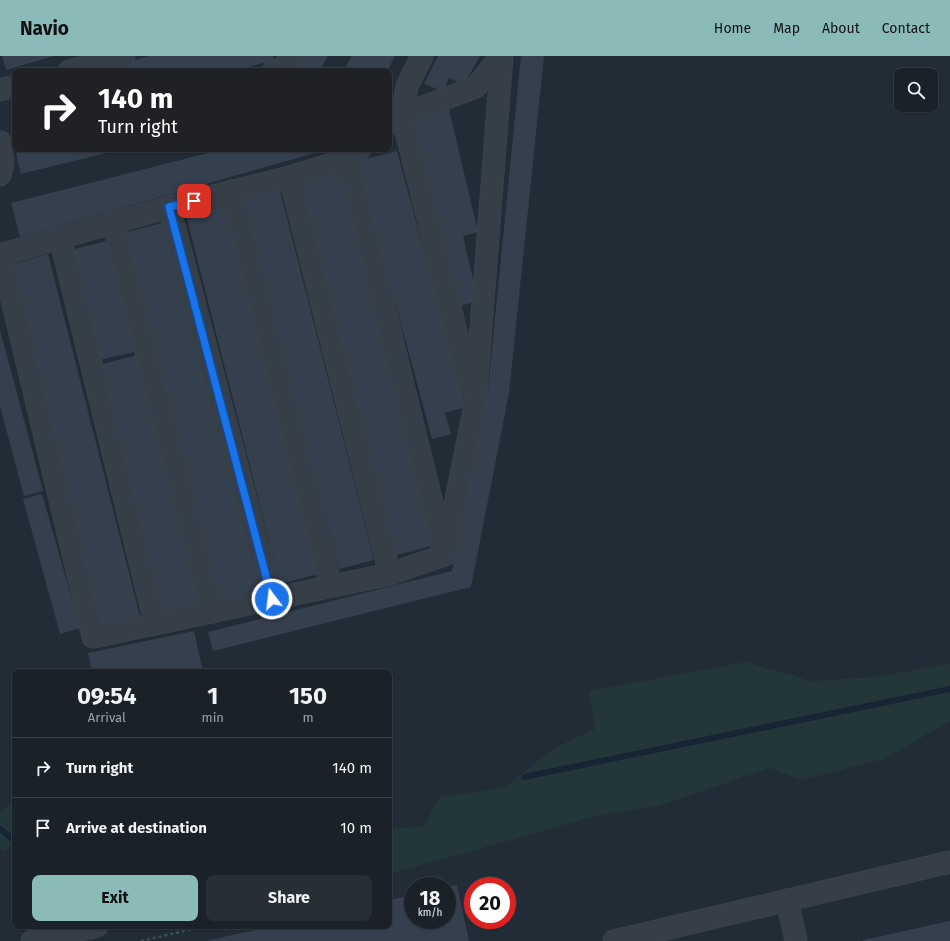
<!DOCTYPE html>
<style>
:root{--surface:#1a2129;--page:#272e35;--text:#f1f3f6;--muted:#9fa3a8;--line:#383e46;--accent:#8bbbb9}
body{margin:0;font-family:"Fira Sans",sans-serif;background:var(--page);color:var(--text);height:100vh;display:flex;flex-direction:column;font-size:15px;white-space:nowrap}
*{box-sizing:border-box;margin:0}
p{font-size:13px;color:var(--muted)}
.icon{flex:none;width:22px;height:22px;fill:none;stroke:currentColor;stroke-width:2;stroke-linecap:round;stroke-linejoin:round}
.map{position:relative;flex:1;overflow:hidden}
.sheet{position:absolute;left:12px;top:613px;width:380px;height:260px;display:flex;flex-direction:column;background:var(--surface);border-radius:8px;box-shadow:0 1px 3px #0004,0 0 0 1px var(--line)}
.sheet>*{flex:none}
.hud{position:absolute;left:12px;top:12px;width:380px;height:84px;border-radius:8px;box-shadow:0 1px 3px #0004,0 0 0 1px var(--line);background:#202124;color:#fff;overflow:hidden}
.tools{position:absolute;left:894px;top:12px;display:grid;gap:8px}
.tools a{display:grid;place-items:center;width:44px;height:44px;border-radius:8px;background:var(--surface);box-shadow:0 1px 3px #0004,0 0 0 1px var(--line);font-size:20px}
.speed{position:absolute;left:404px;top:821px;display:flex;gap:8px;font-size:20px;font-weight:700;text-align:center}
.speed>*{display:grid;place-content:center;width:52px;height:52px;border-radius:50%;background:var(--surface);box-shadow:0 1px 3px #0004,0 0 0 1px var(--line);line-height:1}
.speed small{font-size:10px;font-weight:400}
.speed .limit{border:6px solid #d22;background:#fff;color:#111}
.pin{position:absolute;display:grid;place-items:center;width:34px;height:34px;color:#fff;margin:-17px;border-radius:8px;box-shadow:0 2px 6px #0006}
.me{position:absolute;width:44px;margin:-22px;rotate:345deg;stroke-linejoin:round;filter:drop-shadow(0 0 3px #0008)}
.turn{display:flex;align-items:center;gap:14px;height:84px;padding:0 20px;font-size:18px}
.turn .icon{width:52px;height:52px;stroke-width:2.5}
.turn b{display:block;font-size:28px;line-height:34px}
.eta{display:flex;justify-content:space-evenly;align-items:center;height:68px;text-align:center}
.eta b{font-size:24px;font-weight:700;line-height:28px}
.button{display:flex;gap:8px;margin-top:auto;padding:8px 20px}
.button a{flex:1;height:46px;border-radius:8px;background:var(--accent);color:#111;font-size:16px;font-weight:700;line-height:46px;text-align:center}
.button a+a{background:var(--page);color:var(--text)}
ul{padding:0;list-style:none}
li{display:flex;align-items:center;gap:12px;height:60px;padding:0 20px;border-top:1px solid var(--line)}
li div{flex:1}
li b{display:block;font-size:15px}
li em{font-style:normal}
header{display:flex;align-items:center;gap:24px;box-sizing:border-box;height:56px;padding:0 20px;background:var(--accent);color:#111}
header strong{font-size:19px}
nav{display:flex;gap:22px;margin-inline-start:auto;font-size:14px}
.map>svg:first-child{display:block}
.green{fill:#243738}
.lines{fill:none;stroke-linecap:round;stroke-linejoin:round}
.stream{stroke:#172434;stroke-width:6}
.building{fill:#35404e}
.minor-casing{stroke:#3f4751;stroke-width:23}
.path{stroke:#3d5051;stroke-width:2.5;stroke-dasharray:3 3;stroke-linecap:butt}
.minor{stroke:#363e48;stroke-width:22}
.route-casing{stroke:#114b97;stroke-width:10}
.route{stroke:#1a73e8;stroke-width:7}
</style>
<header>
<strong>Navio</strong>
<nav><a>Home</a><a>Map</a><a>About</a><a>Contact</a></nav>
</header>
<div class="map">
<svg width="950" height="885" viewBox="0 0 950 885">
<rect width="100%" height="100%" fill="#222c37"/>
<g class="green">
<path d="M746,606l65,19 64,-4 75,-13v57l-66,38 -83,21 -31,-12 -112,38 -55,8 -214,60v-45l34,-2 17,-30 64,-9 50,-40 41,-19 -6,-38z"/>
<path d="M12,747l3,2v38l-12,8 -3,-3v-36z"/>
</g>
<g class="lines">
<g class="stream">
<path d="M524,721l426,-88"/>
<path d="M0,773l15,12"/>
</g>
</g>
<g class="building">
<path d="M2,0h52l-48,14z"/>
<path d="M149,0h124l1,4 -40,11h-138z"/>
<path d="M302,0h26l-9,15h-25z"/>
<path d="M352,0h43l-8,15h-44z"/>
<path d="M438,0h42l-16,28 -15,-6 -6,13 -19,-7z"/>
<path d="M521,0h23l-35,337 -38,194 -258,64 -5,-19 244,-61 36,-181z"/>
<path d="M449,53l29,123 -15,4 15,65 -19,5 -46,-189z"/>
<path d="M31,93h87v1l-97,24 -5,-21z"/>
<path d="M224,93h105l-309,88 -9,-34z"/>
<path d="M397,95l69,256 -21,6 6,21 -19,5 -75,-278z"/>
<path d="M340,118l95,371 -38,10 -95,-372z"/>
<path d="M280,134l94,370 -35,9 -94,-370z"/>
<path d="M225,149l94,369 -39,10 -94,-369z"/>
<path d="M165,166l93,368 -38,9 -93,-367z"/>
<path d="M110,184l29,111 -40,9 -28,-110z"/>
<path d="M48,198l93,366 -39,9 -93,-364z"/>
<path d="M0,274l43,161 -19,5 -24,-90z"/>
<path d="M137,299l63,249 -37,10 -64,-249z"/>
<path d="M42,438l38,134 -20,6 -37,-135z"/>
<path d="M194,575l9,41h-111l-4,-19z"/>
<path d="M457,829l12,56h-263l67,-15h116v-26l24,-5v25h34v-33z"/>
<path d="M950,865v20h-87v-1z"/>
</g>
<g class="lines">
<defs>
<g id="minor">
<path d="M422,0l-15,30 -5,29 68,272"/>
<path d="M69,15l55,-15"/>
<path d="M273,15l11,-3 6,-12"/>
<path d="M0,34l15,-4"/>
<path d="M393,67l9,-8 74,-28 25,-31"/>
<path d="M0,86l3,22 -3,11"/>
<path d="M348,103l95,389"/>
<path d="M290,121l100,397"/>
<path d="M232,135l99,395"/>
<path d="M169,151l103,392"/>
<path d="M113,166l99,390"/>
<path d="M60,181l95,386"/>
<path d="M1,198l92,383 297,-63 55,-19 30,-150 27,-349"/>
<path d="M0,199l169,-48 121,-30 58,-18 12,-10"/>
<path d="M787,844l9,41"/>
<path d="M32,885l65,-15"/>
<path d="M614,885l336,-79"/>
</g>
</defs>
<use href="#minor" class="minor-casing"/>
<path class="path" d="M141,885l64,-15"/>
<use href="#minor" class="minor"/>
</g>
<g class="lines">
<defs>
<path id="route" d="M194,145l-25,6 103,392"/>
</defs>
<use href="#route" class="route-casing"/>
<use href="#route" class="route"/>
</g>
</svg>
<div class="tools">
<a><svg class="icon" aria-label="search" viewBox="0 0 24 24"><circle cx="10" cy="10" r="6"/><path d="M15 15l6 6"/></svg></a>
</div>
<div class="speed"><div>18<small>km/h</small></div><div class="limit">20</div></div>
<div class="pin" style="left:194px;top:145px;background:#d93025"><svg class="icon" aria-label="arrive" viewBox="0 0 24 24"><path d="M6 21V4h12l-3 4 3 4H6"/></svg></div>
<svg class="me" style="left:272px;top:543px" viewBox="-20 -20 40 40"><circle r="17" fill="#1a73e8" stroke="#fff" stroke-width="3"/><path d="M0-11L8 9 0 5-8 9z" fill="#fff"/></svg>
<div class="hud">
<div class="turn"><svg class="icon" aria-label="right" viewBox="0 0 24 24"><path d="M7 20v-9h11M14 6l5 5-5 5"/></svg><div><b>140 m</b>Turn right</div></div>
</div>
<section class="sheet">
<div class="eta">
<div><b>09:54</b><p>Arrival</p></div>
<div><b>1</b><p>min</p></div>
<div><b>150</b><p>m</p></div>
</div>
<ul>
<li><svg class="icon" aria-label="right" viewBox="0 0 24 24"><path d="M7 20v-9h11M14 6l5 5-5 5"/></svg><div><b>Turn right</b></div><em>140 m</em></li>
<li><svg class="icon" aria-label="arrive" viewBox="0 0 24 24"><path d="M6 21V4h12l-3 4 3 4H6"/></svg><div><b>Arrive at destination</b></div><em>10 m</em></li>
</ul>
<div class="button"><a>Exit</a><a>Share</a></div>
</section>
</div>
